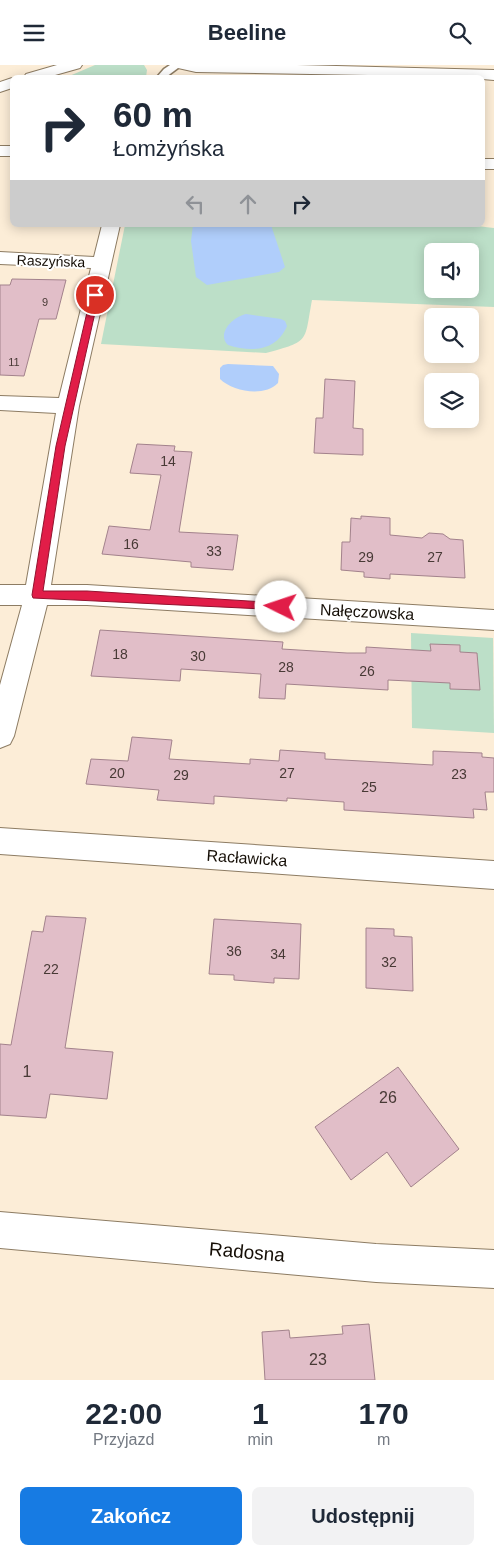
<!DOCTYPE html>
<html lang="pl">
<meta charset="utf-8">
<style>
:root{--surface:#fff;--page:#f2f2f3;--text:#1f2937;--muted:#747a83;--accent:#177be3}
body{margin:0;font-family:Helvetica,sans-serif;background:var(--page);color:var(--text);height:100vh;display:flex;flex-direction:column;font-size:19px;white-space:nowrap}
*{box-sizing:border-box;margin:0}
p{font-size:16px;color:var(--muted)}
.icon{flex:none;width:28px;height:28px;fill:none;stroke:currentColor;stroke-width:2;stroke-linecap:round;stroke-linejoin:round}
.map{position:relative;height:1315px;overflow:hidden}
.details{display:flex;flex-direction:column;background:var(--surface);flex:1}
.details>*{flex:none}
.hud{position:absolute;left:10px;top:10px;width:475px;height:152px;border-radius:8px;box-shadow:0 2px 12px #0003;background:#fff;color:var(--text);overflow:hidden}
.buttons{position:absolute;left:424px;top:178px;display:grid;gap:10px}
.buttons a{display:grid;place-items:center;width:55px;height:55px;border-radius:8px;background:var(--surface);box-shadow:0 2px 12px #0003;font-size:25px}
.pin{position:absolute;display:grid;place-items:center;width:42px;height:42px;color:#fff;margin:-21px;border:2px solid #fff;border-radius:50%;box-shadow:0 1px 5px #0007}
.me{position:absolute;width:55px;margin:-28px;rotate:274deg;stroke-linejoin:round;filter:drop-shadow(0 0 4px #0008)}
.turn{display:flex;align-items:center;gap:18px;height:105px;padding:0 20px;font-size:22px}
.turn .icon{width:65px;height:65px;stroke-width:2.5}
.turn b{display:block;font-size:35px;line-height:42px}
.lanes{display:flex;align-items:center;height:48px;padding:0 20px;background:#0003;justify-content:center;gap:25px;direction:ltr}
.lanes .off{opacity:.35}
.eta{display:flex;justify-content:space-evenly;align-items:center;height:85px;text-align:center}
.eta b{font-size:30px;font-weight:700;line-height:35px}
.primary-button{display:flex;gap:10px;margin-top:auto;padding:10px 20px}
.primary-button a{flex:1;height:58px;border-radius:8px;background:var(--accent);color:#fff;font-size:20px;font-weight:700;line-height:58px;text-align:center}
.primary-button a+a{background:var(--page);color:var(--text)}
header{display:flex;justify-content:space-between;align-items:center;height:65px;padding:0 20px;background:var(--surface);font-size:22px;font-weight:700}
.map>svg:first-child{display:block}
.green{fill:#bcdfc8;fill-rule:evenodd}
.water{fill:#b0cefb}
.building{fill:#e1bec8;stroke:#a3828c}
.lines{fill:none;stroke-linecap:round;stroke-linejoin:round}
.lane-casing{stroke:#8d7c63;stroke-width:3}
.street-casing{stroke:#8d7c63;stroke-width:2}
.lane{fill:#fff;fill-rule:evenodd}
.street{fill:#fff;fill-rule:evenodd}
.route{fill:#e11d48;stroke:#92132f}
.labels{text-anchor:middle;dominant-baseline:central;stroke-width:4;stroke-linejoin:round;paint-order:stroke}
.far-number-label{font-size:11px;fill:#483a36}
.far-street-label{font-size:14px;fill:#150e06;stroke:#fff}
.number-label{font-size:14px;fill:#483a36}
.street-label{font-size:16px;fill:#150e06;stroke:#fff}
.near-number-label{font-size:16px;fill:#483a36}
.near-street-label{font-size:19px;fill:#150e06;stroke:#fff}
</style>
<header><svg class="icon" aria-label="menu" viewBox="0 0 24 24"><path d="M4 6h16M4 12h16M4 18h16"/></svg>Beeline<svg class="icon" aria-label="search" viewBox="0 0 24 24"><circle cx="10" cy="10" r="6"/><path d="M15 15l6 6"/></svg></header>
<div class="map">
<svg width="494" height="1315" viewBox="0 0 494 1315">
<rect width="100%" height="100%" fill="#fcedd7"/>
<g class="green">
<path d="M95,0h49l3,5 -1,7h-79z"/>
<path d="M125,160h343l26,3v79l-182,-7c-8,42 -1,41 -46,53l-165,-9zM432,186h38v38h-38z"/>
<path d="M411,568l82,5 1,95 -82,-5z"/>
</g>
<g class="water">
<path d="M193,160h78l14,42 -6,5 -72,13 -11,-8 -5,-36z"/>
<path d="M246,249l35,5 4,2 2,5c-11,26 -36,26 -59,19 -12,-12 5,-28 18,-31z"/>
<path d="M228,299l45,2 6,8 -1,9c-13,14 -45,9 -58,-4v-11l3,-3z"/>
</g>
<g class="building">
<path d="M12,214l54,1 -10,39h-17l-15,57 -24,-1v-90h10z"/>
<path d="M325,314l30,2 -2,47 10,1v26l-49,-2 2,-35h7z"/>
<path d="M137,379l38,2 -1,5 18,1 -13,80 59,3 -5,35 -42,-3v-5l-89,-8 7,-28 41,4 11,-55 -31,-2z"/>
<path d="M361,451l29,2v17l32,3 7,-5 14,1 7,5 13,1 2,38 -75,-4v5l-26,-2v-5l-23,-2 1,-28h8l1,-24 10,1z"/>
<path d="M100,565l183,12 -1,7 65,4h19v-6l65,4 -1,-7 30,1v7l17,1 3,37 -30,-1v-6l-62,-3v10l-102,-6 -1,15 -26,-1 2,-24 -80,-5 -1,12 -89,-5z"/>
<path d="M132,672l40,3 -3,19 81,5v-5l29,2 1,-11 45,3v6l108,6v-14l49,2v4l12,1v34h-9l2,18 -14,-1 1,9 -130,-8v-8l-57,-4v3l-73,-5v8l-57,-4 2,-10 -73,-6 5,-25 37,2z"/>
<path d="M46,851l40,2 -21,130 48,4 -6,47 -57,-5 -4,24 -46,-3v-71l11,1 21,-114 11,1z"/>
<path d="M214,854l87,5 -2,55 -25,-1v5l-40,-3v-5l-25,-1z"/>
<path d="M366,863l28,1v7l18,1 1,54 -47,-3z"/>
<path d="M398,1002l61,82 -48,38 -24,-35 -36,28 -36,-53z"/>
<path d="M369,1259l6,56h-110l-3,-48 27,-2 1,8 53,-4 -1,-8z"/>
</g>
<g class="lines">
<defs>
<path id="lane" d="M170,0h12l-16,12h-9l7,-8z"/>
<g id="street">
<path d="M57,0h25l-2,3 -32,9h-24l2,-3z"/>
<path d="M176,0h121l197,5v10l-12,-1v-2l-286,-5 -18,-4z"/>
<path d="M12,13v10l-12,4v-10z"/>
<rect x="0" y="81" width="12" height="10"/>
<rect x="482" y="94" width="12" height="10"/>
<path d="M102,160h18l-41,181 -28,179h36l407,25v20l-407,-25h-40l-33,131 -4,8 -10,4v-63l22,-80h-22v-20h26l30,-172 -56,-3v-14l59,2 32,-130 -91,-4v-12l94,5z"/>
<path d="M0,763l494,33v28l-494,-35z"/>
<path d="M0,1147l376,32 118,6v38l-118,-6 -376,-34z"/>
</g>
</defs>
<use href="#lane" class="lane-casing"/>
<use href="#street" class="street-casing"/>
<use href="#lane" class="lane"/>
<use href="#street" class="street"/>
</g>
<path class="route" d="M95,228l4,2 -34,151 -22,145h44l194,12 3,1 2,3 -2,3 -251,-12 -1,-3 24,-149 35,-151z"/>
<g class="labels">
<g class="far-number-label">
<text x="45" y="237">9</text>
<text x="14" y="297">11</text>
</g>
<g class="far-street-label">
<text transform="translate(51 196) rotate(2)">Raszyńska</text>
</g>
<g class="number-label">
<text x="168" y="396">14</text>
<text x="131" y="479">16</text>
<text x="214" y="486">33</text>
<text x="366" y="492">29</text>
<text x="435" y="492">27</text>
<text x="120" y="589">18</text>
<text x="198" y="591">30</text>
<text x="286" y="602">28</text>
<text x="367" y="606">26</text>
<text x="117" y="708">20</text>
<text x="287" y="708">27</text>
<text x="459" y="709">23</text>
<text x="181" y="710">29</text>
<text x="369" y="722">25</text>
<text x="234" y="886">36</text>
<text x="278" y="889">34</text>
<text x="389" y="897">32</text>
<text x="51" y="904">22</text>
</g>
<g class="street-label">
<text transform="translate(367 547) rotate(3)">Nałęczowska</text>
<text transform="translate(247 793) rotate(4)">Racławicka</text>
</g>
<g class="near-number-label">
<text x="27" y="1006">1</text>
<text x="388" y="1032">26</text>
<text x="318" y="1294">23</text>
</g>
<g class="near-street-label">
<text transform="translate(247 1187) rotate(5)">Radosna</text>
</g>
</g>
</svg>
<div class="buttons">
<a><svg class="icon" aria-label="sound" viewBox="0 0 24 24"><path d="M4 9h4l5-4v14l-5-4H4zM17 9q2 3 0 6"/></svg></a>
<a><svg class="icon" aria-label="search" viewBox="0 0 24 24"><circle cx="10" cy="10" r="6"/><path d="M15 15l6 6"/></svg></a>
<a><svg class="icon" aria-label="layers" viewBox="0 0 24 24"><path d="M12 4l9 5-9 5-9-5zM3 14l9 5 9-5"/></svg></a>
</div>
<div class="pin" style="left:95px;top:230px;background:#d93025"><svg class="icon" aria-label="arrive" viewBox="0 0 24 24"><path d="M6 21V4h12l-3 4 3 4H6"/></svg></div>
<svg class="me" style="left:281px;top:542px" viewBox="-20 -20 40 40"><circle r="19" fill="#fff"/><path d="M0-13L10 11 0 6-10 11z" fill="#e11d48"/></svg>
<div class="hud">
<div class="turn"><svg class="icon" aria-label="right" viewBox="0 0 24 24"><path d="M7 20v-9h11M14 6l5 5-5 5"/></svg><div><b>60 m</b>Łomżyńska</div></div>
<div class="lanes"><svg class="icon off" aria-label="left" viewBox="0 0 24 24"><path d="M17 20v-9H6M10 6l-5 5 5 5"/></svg><svg class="icon off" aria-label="ahead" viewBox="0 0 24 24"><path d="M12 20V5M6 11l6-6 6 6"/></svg><svg class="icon" aria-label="right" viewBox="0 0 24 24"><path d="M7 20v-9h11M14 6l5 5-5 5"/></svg></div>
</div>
</div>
<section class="details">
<div class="eta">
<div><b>22:00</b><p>Przyjazd</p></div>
<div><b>1</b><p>min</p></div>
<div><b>170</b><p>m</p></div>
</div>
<div class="primary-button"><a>Zakończ</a><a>Udostępnij</a></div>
</section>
